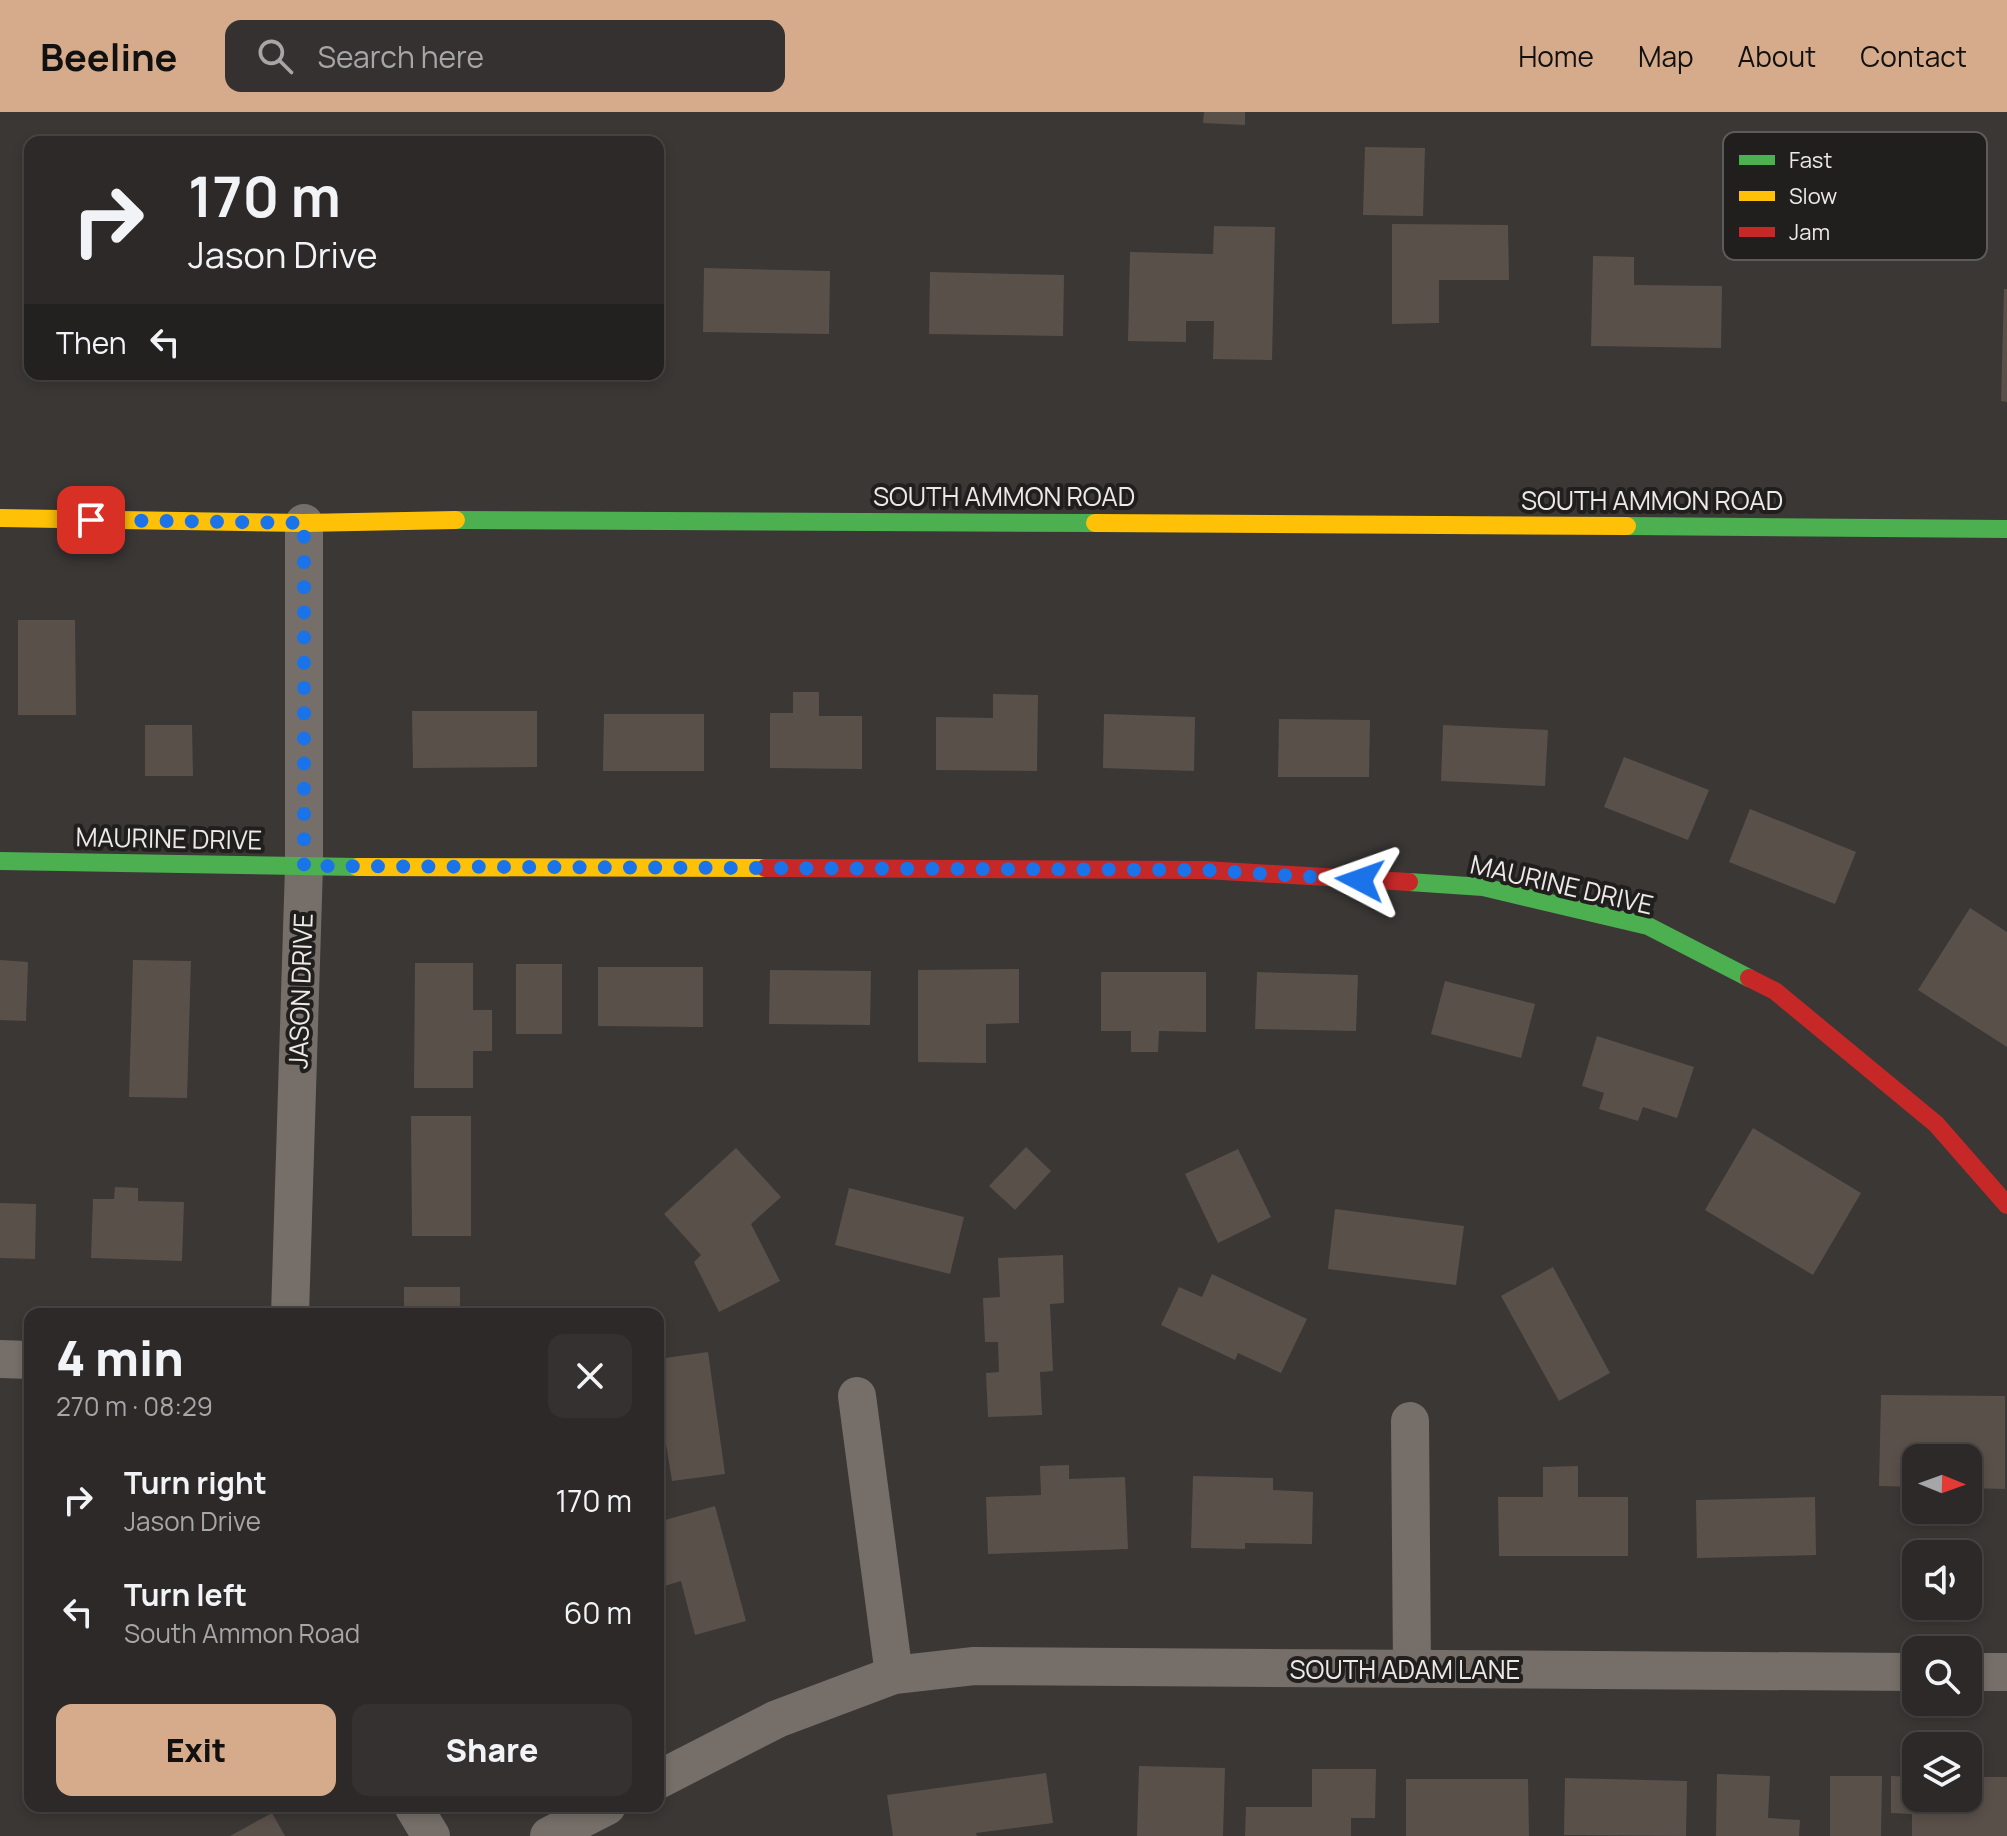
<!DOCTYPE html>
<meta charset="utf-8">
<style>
:root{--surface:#2c2928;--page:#343130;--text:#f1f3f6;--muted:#a6a6a8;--line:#484545;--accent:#d6ab8b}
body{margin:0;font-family:Manrope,sans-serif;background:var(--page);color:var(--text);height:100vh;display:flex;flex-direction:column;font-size:30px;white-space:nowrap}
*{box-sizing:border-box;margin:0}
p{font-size:26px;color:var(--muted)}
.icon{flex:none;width:44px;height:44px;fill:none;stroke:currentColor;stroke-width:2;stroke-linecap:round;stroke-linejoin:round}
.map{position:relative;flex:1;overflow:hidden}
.panel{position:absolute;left:24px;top:1196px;width:640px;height:504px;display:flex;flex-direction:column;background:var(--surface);border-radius:16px;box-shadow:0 4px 12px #0003,0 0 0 2px var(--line)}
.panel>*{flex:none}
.hud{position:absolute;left:24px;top:24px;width:640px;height:244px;border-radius:16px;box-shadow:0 4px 12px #0003,0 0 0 2px var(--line);background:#2c2928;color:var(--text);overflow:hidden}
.needle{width:52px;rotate:91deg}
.controls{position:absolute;left:1902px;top:1332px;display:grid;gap:16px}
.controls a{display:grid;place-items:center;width:80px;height:80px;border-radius:16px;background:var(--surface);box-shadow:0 4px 12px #0003,0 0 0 2px var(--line);font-size:40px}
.pin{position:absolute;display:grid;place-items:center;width:68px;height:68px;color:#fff;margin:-34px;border-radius:16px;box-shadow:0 4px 12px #0006}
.me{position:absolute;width:88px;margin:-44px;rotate:274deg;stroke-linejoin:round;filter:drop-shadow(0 0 6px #0008)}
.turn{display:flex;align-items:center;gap:28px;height:168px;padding:0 32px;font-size:36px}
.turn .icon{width:104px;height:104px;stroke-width:2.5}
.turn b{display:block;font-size:56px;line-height:68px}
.then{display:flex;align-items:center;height:76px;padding:0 32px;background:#0003;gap:16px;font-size:30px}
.round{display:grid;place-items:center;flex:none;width:84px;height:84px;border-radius:16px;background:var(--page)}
.head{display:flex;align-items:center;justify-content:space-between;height:136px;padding:0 32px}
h1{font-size:48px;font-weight:800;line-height:60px}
.cta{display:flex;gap:16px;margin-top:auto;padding:16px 32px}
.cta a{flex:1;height:92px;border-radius:16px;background:var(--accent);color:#111;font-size:32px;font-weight:800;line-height:92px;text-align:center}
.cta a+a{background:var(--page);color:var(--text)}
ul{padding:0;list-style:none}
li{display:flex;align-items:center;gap:24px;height:112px;padding:0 32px}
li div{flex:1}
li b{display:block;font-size:30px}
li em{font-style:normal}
header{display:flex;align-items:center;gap:48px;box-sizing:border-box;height:112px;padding:0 40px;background:var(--accent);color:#111}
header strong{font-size:38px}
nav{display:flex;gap:44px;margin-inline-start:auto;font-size:28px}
.search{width:560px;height:72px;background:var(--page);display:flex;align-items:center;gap:20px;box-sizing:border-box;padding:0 28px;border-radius:16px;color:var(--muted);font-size:30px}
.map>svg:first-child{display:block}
.building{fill:#5a504a}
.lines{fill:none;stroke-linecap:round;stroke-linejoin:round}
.street{stroke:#756e69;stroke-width:38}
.fast{stroke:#4caf50;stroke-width:18}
.slow{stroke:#ffc107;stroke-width:18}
.jam{stroke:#c62828;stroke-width:18}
.route{stroke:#1a73e8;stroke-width:14;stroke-dasharray:0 25.2}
.labels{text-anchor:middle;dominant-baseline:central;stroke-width:8;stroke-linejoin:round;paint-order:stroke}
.street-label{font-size:26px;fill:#ece9e7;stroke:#211f1e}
.key{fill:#211f1e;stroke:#5e5c5a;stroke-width:2}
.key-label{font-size:22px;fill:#ece9e7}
</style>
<header>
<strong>Beeline</strong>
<div class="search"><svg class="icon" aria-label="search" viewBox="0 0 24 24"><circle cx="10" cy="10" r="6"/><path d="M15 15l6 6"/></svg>Search here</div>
<nav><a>Home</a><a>Map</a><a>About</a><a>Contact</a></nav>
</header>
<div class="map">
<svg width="2007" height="1724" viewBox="0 0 2007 1724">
<rect width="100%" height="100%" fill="#3a3735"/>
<g class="building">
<path d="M1204,0h41v13l-42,-2z"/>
<path d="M1365,35l60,1 -2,68 -60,-1z"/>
<path d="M1392,112l116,1 1,55h-70v43l-47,1z"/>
<path d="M1214,114l61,1 -3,133 -59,-1 1,-38h-28v21l-58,-1 2,-89 83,2z"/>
<path d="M1593,144l41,1v28l88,1 -1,62 -130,-2z"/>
<path d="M704,156l126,3 -1,63 -126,-2z"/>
<path d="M930,160l134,3 -1,61 -134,-2z"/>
<path d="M2004,177h3v113l-6,-1z"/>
<path d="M18,508h57l1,95h-58z"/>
<path d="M793,580h26v24h43v53l-92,-1v-55h23z"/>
<path d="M993,582l45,1 -1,76 -101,-1v-53l57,1z"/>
<path d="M412,599h125v56l-124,1z"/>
<path d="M604,602h100v57h-101z"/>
<path d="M1104,602l91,3 -1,54 -91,-3z"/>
<path d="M1279,607l91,1 -1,57h-91z"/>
<path d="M145,613h47l1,51h-48z"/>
<path d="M1443,613l105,5 -3,56 -104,-5z"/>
<path d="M1624,645l85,33 -21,50 -84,-33z"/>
<path d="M1750,697l106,43 -21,52 -106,-42z"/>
<path d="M1970,796l37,24v115l-89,-57z"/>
<path d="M0,848l28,2 -2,59 -26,-1z"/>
<path d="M133,848l58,1 -4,137 -58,-1z"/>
<path d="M415,851h58v47h19v41h-19v37h-59z"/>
<rect x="516" y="852" width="46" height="70"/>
<path d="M598,855h105v60l-105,-1z"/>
<path d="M1019,857v54l-33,1v39l-68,-1v-92z"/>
<path d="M770,858l101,1 -1,54 -101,-1z"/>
<path d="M1101,860h105v60l-47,-1 -1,21h-27v-21h-30z"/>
<path d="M1257,860l101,3 -2,56 -101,-2z"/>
<path d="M1445,869l90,23 -14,54 -90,-24z"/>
<path d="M1597,924l97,31 -17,51 -34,-11 -5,14 -39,-12 5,-16 -22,-7z"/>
<path d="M411,1004h60v120h-59z"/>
<path d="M1753,1016l108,65 -48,82 -108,-65z"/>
<path d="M1026,1035l25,24 -36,39 -26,-24z"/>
<path d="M736,1036l45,49 -30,27 29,57 -61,31 -25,-50 7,-7 -37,-41z"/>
<path d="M1238,1037l33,68 -53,26 -33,-69z"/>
<path d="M115,1075l23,1v13l46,1 -2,59 -91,-3 2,-59h21z"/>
<path d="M849,1076l115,29 -14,57 -115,-29z"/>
<path d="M0,1091l36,1 -1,55 -35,-1z"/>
<path d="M1335,1097l129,17 -8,59 -128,-16z"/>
<path d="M1063,1143l1,48 -14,1 3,67 -13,1 2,43 -54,2 -2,-44 13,-1 -1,-30h-13l-2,-44 17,-1 -2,-39z"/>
<path d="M1553,1155l57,106 -51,28 -58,-105z"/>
<path d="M1212,1162l95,45 -26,54 -43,-20 -3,7 -74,-35 18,-38 23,10z"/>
<rect x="404" y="1175" width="56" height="27"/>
<path d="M708,1240l17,122 -53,7 -7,-43 -7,1v-80z"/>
<path d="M1881,1283l124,1v93l-37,-1v-30h-52v29l-37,-1z"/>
<path d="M1069,1353v14l56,-2 3,72 -140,5 -2,-57 55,-2 -1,-29z"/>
<path d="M1578,1354v31h50v59h-129l-1,-59h45v-30z"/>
<path d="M1193,1364l80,2v12l40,2 -1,52 -67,-1v6l-54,-1z"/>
<path d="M1815,1385l1,58 -119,3 -1,-58z"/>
<path d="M715,1394l31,115 -51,14 -14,-54 -23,7v-66z"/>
<path d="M1139,1654l86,2 -2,68h-86z"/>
<path d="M1312,1657h64l-1,49h-24v18h-106l1,-29h66z"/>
<path d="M1046,1661l7,50 -77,10 1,3h-84l-6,-41z"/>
<path d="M1717,1662l53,2 -2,42 32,2 -1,16h-83z"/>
<path d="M1830,1664h52l-1,60h-51z"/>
<path d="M1891,1664l25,1v21h52v-21h39v59h-95v-22l-21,-1z"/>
<path d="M1565,1666l122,3 -1,55 -122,-1z"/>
<path d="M1406,1667h122l1,57h-123z"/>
<path d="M272,1701l13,23h-55z"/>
</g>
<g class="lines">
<g class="street">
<path d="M290,1202l14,-448v-343"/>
<path d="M0,1247l30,1"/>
<path d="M857,1284l37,279"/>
<path d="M1410,1309l2,248"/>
<path d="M1968,1560h39"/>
<path d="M658,1668l119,-61 117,-44 80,-9 942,6"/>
<path d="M413,1694l18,30"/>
<path d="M549,1724l58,-30"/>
</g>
<g class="fast">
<path d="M456,408l639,3"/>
<path d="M1627,414l380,3"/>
<path d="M0,749l357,6"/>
<path d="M1409,770l74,5 165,39 101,52"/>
</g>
<g class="slow">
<path d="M0,406l304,5 152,-3"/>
<path d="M1095,411l532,3"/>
<path d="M357,755l408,1"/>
</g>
<g class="jam">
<path d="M765,756l440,2 204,12"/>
<path d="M1749,866l26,13 161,133 71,81"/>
</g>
</g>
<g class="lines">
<path class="route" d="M91,408l213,3v343l901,4 155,10"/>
</g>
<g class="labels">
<g class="street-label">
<text x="1004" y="384">SOUTH AMMON ROAD</text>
<text x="1652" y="388">SOUTH AMMON ROAD</text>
<text transform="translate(169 726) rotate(1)">MAURINE DRIVE</text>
<text transform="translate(1562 772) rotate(13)">MAURINE DRIVE</text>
<text transform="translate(300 879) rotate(-88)">JASON DRIVE</text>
<text x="1405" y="1557">SOUTH ADAM LANE</text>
</g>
</g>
<rect x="1723" y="20" width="264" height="128" rx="12" class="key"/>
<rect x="1739" y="43" width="36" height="10" fill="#4caf50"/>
<rect x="1739" y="79" width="36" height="10" fill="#ffc107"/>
<rect x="1739" y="115" width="36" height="10" fill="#c62828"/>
<g class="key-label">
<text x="1789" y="56">Fast</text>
<text x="1789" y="92">Slow</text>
<text x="1789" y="128">Jam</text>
</g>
</svg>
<div class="controls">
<a><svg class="needle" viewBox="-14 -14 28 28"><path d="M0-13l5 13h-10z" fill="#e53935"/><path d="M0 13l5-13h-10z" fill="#a6a6a8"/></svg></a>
<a><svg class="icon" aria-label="sound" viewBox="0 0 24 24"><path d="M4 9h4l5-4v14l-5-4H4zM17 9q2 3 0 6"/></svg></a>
<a><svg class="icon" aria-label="search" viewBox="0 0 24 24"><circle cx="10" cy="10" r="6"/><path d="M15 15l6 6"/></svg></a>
<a><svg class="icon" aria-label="layers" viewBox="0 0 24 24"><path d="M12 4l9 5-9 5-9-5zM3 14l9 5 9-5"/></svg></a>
</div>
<div class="pin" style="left:91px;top:408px;background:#d93025"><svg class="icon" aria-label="arrive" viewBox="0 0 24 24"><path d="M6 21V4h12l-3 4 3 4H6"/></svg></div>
<svg class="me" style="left:1360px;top:768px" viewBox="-20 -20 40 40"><path d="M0-17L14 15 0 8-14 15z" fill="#1a73e8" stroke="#fff" stroke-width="4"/></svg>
<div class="hud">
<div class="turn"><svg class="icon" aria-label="right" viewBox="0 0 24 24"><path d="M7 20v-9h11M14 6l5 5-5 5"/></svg><div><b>170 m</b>Jason Drive</div></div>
<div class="then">Then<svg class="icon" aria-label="left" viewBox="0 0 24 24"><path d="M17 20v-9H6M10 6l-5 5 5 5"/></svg></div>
</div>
<section class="panel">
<div class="head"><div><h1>4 min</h1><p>270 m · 08:29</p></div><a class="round"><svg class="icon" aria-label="close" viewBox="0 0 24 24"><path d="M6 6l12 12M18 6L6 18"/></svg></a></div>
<ul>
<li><svg class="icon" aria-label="right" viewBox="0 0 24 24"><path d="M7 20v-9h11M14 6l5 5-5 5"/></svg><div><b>Turn right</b><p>Jason Drive</p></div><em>170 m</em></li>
<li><svg class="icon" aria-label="left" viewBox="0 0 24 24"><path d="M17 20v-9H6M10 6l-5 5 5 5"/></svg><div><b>Turn left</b><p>South Ammon Road</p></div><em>60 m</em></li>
</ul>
<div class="cta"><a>Exit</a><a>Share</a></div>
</section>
</div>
